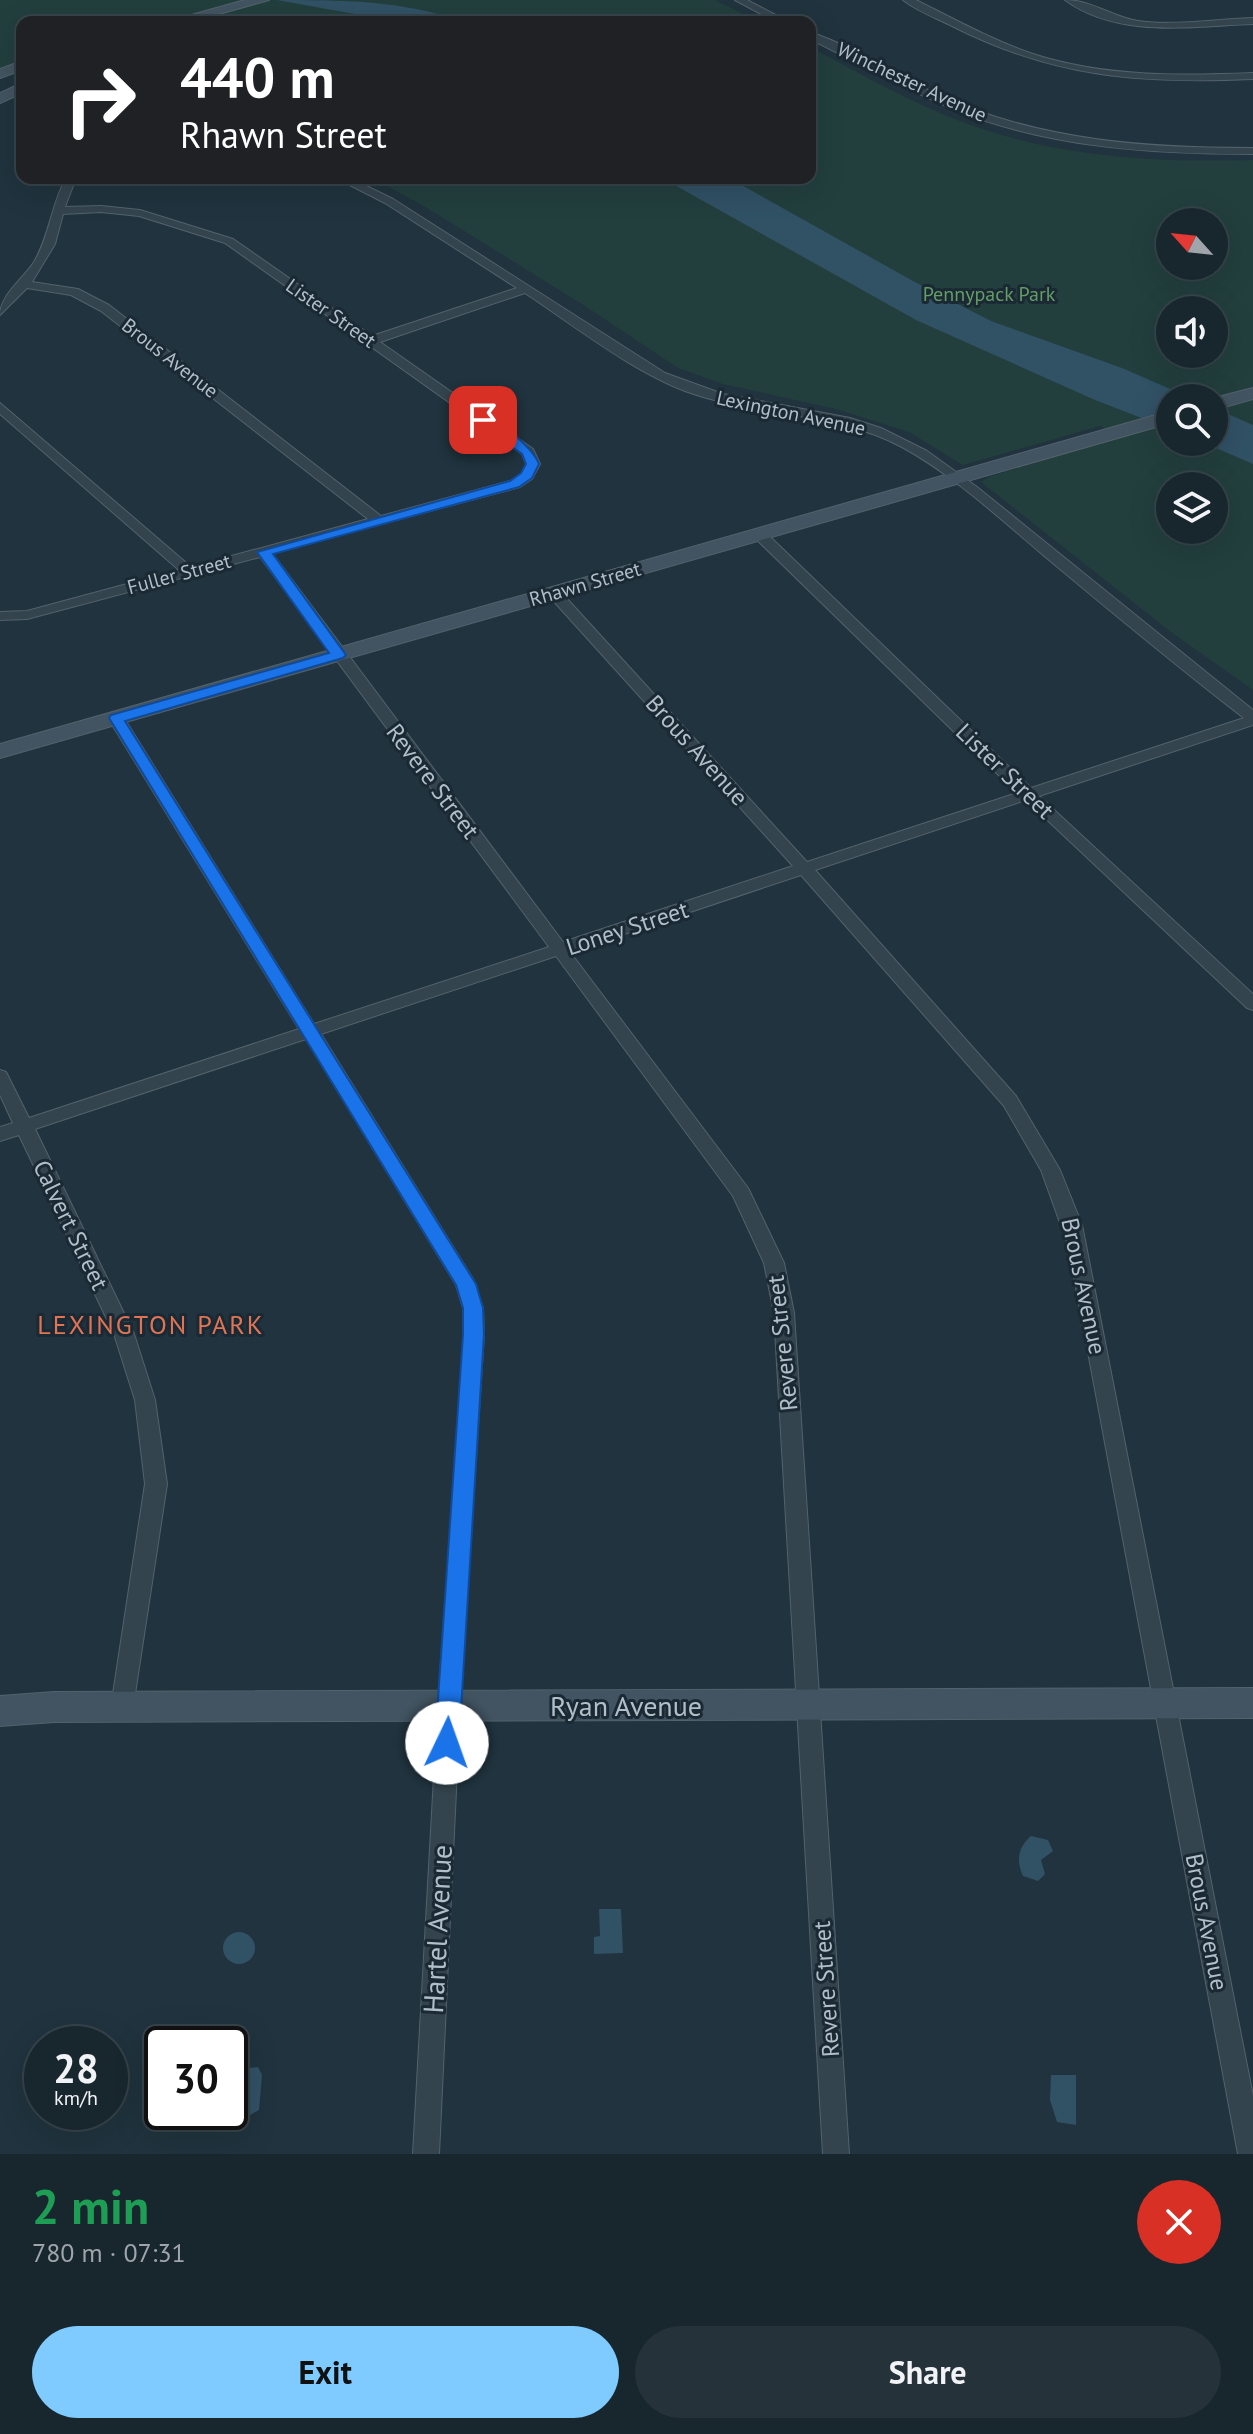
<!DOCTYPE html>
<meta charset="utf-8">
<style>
:root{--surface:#18262e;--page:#25323a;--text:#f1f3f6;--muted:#9fa5aa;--line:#36434a;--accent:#7fcbff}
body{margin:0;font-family:"PT Sans",sans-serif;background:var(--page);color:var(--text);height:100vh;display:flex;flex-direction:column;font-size:30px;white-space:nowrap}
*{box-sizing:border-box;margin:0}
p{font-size:26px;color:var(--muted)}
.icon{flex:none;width:44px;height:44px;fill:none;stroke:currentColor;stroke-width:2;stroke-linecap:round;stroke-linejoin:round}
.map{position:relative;height:2154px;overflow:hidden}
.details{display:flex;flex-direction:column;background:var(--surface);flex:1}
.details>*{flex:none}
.hud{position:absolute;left:16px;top:16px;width:800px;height:168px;border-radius:16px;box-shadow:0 8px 32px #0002,0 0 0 2px var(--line);background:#202124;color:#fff;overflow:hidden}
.needle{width:52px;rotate:297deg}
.tools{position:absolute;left:1156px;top:208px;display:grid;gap:16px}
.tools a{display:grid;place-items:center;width:72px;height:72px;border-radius:50%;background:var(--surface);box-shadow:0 8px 32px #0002,0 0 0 2px var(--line);font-size:40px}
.speed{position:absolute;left:24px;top:2026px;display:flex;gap:16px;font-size:40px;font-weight:700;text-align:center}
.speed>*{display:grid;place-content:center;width:104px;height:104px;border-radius:50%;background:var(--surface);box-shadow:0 8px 32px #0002,0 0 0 2px var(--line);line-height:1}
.speed small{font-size:20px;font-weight:400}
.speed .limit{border:4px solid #111;border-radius:12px;background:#fff;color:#111}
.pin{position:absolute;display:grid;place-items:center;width:68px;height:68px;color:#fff;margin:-34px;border-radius:16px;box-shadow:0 4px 12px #0006}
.me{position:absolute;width:88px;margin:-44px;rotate:3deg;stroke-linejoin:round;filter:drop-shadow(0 0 6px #0008)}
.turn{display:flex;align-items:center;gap:28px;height:168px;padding:0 32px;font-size:36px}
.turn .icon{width:104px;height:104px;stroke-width:2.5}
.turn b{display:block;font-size:56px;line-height:68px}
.round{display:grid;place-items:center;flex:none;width:84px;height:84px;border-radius:42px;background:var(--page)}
.summary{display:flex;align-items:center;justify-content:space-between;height:136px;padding:0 32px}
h1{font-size:48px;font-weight:800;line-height:60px;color:#1e9e55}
.action{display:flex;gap:16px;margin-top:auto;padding:16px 32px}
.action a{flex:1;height:92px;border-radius:48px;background:var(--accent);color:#111;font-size:32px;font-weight:800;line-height:92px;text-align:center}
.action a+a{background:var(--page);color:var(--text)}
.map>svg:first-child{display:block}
.green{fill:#223f3d;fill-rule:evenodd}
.water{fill:#315165}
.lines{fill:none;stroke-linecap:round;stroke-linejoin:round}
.street-casing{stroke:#53626c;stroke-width:2}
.secondary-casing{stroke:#53626c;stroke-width:2}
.street{fill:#34444e;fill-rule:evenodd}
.secondary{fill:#425461;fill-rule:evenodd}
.route{fill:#1a73e8;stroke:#114b97;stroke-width:2}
.labels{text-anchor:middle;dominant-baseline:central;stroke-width:6;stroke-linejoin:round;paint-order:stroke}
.far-street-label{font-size:20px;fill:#b0bfca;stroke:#1a2933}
.far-park-label{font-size:20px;fill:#649d66;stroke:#1a2933}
.street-label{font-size:24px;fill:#b0bfca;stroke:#1a2933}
.neighbourhood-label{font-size:26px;letter-spacing:2px;fill:#df7555;stroke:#1a2933}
.near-street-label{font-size:28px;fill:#b0bfca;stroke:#1a2933}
</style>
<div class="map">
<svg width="1253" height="2154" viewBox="0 0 1253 2154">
<rect width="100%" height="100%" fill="#20333e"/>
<g class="green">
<path d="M0,0h715l44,22h-539l-12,-11 -62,11h-124v37l-22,10z"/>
<path d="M810,47c47,25 93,51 142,71 94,38 201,45 301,42v530l-82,-58 -190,-150 10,-6 128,-38 -19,-12 -137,39 -54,-33 -73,-23 -113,-25 -45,-16 -93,-62 -161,-100 -52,-28h438zM1170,222h44v44h-44zM1170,310h44v44h-44zM1170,398h44v44h-44zM1170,486h44v44h-44z"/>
</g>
<g class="water">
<path d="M277,0c63,0 126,0 186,22h-64z"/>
<path d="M662,178h67l184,103 78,40 131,47 69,30h-21v31l-75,-29 -179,-80z"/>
<path d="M1214,408l39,17v39l-51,-22h12z"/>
<path d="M1031,1836l17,4 5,11 -12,9 4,14 -7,7 -15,-5c-7,-16 -5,-29 8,-40z"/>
<path d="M599,1909h22l2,44 -29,1v-17l6,-1z"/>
<circle cx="239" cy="1948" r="16"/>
<path d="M258,2067l4,8 -3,35 -9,5 -9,-1 -5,-7 4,-32 9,-7z"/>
<path d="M1051,2075h25v50l-19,-3 -7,-22z"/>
</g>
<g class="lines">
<defs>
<g id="street">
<path d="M735,0h12l42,22h-13z"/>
<path d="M903,0h13c38,19 76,40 117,54 71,23 147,22 220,19v6c-113,5 -198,-1 -301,-53 -16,-8 -35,-15 -49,-26z"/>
<path d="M1065,0c26,0 48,17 73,21 32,5 81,-2 115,-3v6c-62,2 -134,15 -188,-24z"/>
<path d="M810,32c48,16 91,47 137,67 98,42 201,49 306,49v6c-100,0 -201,-6 -295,-43 -51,-20 -99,-48 -148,-72z"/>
<path d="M66,178h10l-11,29 36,-1 39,4 93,29 139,97 145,-48 -132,-85 -49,-25h14l43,21 272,174 58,21 127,24 31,10 46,23 50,36 276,223v15l-214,71 214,198v16l-6,-2 -221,-208 -211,70 201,226 44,74 22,55 171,871v58h-15l-170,-909 -27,-75 -37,-64 -203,-231 -231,77 178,236 36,75 10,50 55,841h-26l-49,-841 -10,-50 -31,-67 -177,-240 -235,78 152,245 10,29 1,26 -24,371 -21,449h-26l25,-449 26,-371 -1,-26 -7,-23 -150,-246 -271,90 99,205 21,66 12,84 -34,223 -3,7 -8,3 -8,-3 -3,-7 34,-223 -10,-84 -21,-66 -95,-199 -19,6v-14l13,-4 -13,-28v-25l6,2 23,46 270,-89 -191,-311 8,-5 8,5 190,306 235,-77 -289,-390 -233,62 -27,1v-8l27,-1 152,-41 -179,-156v-11l191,164 177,-48 -267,-208 -30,-16 -44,-7 -27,27c0,-20 24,-37 34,-53 16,-27 17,-57 32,-84zM101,212l38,4 86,27 297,211 4,10 -4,10 -12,7 -129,35 -272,-211 -31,-16 -46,-7 23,-38 8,-30zM525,293c48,32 107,78 160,98 71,26 149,20 217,56 51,28 95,69 140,107 66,55 133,111 202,164l-213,70 -267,-257h-10v6l263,256 -210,69 -248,-272h-10v6l244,270 -230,76 -291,-389 248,-66 12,-8 8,-15 -7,-15 -153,-107z"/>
</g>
<g id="secondary">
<path d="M245,0h24l-79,22h-24z"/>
<path d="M22,61v9l-22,8v-9z"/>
<path d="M22,83v10l-22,10v-10z"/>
<path d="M1253,388v11l-39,11v-12z"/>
<path d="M1170,411v12l-1170,335v-14z"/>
<path d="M1253,1688v30l-1199,4 -54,4v-30l54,-4z"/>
</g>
</defs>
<use href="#street" class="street-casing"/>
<use href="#secondary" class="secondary-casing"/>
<use href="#street" class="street"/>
<use href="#secondary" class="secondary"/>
</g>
<path class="route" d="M478,417c18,-2 55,31 61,47l-7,14 -13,9 -246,67 73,101 -3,3 -218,63 351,563 7,24 1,26 -25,409 -4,7 -8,4 -8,-4 -4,-7 28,-409v-26l-7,-23 -347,-567 2,-3 218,-62 -72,-101 253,-71 11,-8 5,-9 -4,-10 -44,-31z"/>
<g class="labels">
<g class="far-street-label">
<text transform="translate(912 82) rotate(25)">Winchester Avenue</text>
<text transform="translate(331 313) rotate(35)">Lister Street</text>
<text transform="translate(170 358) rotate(38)">Brous Avenue</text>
<text transform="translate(791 413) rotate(12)">Lexington Avenue</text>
<text transform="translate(179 574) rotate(-15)">Fuller Street</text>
<text transform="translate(585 584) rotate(-16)">Rhawn Street</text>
</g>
<g class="far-park-label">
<text x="989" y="294">Pennypack Park</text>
</g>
<g class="street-label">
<text transform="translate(697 750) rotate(48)">Brous Avenue</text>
<text transform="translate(1005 771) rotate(44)">Lister Street</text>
<text transform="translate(433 781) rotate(53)">Revere Street</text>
<text transform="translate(627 928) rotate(-18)">Loney Street</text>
<text transform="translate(71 1225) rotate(64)">Calvert Street</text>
<text transform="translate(1084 1286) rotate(78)">Brous Avenue</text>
<text transform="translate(782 1343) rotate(-96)">Revere Street</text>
<text transform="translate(1207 1922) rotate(79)">Brous Avenue</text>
<text transform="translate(826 1989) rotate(-94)">Revere Street</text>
</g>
<g class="neighbourhood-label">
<text x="151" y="1324">LEXINGTON PARK</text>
</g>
<g class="near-street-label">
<text x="626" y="1705">Ryan Avenue</text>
<text transform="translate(437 1929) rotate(-87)">Hartel Avenue</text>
</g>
</g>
</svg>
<div class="tools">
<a><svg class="needle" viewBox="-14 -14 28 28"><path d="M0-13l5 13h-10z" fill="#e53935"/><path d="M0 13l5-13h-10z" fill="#9fa5aa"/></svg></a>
<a><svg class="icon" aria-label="sound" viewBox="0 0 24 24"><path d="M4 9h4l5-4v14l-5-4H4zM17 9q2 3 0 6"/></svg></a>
<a><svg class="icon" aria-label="search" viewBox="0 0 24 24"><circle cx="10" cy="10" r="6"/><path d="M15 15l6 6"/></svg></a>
<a><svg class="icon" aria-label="layers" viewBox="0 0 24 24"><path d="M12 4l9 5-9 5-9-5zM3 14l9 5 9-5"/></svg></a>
</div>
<div class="speed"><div>28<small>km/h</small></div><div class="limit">30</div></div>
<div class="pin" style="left:483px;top:420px;background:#d93025"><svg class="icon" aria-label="arrive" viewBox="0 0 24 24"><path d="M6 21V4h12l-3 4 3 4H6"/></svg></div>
<svg class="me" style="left:447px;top:1743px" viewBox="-20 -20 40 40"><circle r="19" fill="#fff"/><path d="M0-13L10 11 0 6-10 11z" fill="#1a73e8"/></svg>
<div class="hud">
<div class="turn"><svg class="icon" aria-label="right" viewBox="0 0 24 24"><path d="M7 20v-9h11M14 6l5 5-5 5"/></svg><div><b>440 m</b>Rhawn Street</div></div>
</div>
</div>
<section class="details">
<div class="summary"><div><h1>2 min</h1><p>780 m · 07:31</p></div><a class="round" style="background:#d93025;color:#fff"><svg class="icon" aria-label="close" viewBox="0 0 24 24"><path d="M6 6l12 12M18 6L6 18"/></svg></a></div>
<div class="action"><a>Exit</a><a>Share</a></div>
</section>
